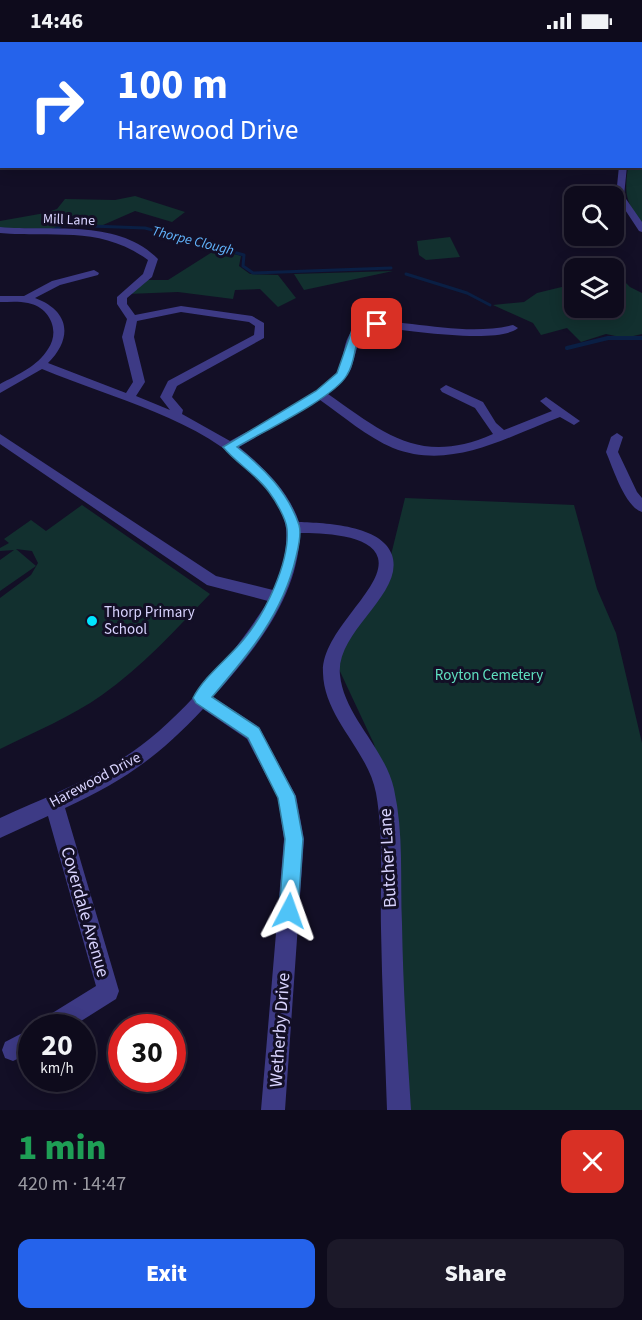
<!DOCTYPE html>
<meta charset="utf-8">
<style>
:root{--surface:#0e0b1c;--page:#1c1929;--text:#f1f3f6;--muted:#9b9ba3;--line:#2e2b3b;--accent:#2563eb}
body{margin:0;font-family:"Source Sans 3",sans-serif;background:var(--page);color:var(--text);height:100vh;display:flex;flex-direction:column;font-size:22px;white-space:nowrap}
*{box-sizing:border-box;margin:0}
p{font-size:20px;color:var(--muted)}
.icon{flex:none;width:33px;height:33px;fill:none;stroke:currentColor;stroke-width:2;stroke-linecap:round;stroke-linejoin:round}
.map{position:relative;height:1068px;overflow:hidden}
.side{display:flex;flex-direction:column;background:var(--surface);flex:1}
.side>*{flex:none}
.guide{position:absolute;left:0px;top:0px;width:642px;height:126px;box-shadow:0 3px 15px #0003,0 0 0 2px var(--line);background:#2563eb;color:#fff;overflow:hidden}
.fabs{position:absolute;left:564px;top:144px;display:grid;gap:12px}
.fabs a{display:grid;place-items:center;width:60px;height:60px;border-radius:12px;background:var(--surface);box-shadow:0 3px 15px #0003,0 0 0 2px var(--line);font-size:30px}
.speed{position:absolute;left:18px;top:972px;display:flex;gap:12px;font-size:30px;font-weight:700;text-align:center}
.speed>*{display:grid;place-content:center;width:78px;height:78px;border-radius:50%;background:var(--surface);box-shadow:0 3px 15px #0003,0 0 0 2px var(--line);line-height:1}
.speed small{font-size:15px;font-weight:400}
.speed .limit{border:9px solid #d22;background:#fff;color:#111}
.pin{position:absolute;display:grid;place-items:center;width:51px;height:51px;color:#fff;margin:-26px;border-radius:12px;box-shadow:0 3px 9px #0006}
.me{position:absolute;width:66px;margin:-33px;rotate:4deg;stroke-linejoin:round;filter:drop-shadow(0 0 4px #0008)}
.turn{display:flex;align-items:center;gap:21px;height:126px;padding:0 18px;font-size:27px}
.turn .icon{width:78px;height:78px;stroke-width:2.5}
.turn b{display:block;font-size:42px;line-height:51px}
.round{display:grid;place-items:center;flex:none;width:63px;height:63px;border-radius:12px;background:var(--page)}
.summary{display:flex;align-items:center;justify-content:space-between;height:102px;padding:0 18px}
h1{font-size:36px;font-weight:800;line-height:45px;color:#1e9e55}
.action{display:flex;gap:12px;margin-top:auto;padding:12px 18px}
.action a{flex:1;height:69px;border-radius:12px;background:var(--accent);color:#fff;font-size:24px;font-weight:800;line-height:69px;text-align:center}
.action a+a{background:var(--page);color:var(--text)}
.status{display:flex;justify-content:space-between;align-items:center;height:42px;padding:0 30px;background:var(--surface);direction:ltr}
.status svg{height:16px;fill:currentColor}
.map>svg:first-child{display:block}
.green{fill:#12302f}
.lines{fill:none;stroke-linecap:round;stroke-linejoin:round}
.stream-far2{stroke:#0a1f44;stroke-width:2}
.stream-far1{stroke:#0a1f44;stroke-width:3}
.stream{stroke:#0a1f44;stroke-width:4}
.minor{fill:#3d3a85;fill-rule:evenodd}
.route{fill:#4fc3f7;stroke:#337fa1;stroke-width:1.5}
.poi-dot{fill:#00e5ff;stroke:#130f26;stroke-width:2}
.labels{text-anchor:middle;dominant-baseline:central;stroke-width:6;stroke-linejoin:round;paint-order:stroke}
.far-street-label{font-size:14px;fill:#d9d4ff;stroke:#130f26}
.far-water-label{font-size:14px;font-style:italic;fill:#62b6ff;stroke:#130f26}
.poi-label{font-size:15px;fill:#d9d4ff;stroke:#130f26;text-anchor:start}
.park-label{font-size:15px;fill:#5fe0c0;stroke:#130f26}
.street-label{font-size:15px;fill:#d9d4ff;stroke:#130f26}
.near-street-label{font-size:18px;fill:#d9d4ff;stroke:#130f26}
</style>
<div class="status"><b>14:46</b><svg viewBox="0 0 49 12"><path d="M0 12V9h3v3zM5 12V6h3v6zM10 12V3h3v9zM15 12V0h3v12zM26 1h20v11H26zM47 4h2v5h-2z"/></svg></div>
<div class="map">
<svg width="642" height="1068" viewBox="0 0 642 1068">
<rect width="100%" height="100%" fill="#130f26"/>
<g class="green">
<path d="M604,0h38v183c-16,-24 -18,-30 -14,-58l12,-1v-122z"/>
<path d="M135,154l50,16 -13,10 -37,-11 -32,14h-41l-10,4 -52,-1v-7l45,-8 12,-4 8,-10 50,1z"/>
<path d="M450,195l10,20 -34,3 -7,-5 -2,-14z"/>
<path d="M217,207l24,7 -2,10 11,8 28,1 18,23 -18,9 -18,-18 -25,1 -2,9 -55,-7 -51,2 20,-14h21z"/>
<path d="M393,229l-89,19 -10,-16z"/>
<path d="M619,234l11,11 12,6v41l-17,4 -19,-4 -25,8 -14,-14 -26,7 -8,-12 -40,-18 31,-3 13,-9 37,-9v24h40v-31z"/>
<path d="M405,456l169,7 23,84 19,44 26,110v367h-237l-13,-294 -18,-72 -37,-79 2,-21 34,-49 18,-19v-21z"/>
<path d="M82,463l128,89c-34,35 -68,73 -108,101 -31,22 -68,37 -102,54v-151l31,-23 7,-12 -6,-12 -16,-2 20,17 -36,25v-31l14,-10 -14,1v-3l9,-5 -5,-4 27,-19 15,11z"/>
</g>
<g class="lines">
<path class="stream-far2" d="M260,0l7,2"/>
<g class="stream-far1">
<path d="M53,188l10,-5 82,3 99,27 -1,11 10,7 138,-5"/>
<path d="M406,232l61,19 23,12"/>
</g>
<path class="stream" d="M567,306l41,-10h34"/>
<g class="minor">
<path d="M599,0h6l2,2h-7z"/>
<path d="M619,124h8l-3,30 18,26v10l-3,-1 -23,-35z"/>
<path d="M0,185c51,5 118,-9 158,32l-6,18 -25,21v6l8,11 46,-9 71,10 12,7v15l-87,48 -5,11 11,13 -1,4 48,27c35,-20 78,-36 105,-66 13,-16 4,-42 27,-50 16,-7 34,-2 50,-1 33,4 69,9 101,1l5,3c-20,17 -112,2 -141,-1l-16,7 -10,35 -7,10 -16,15c57,40 93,72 165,40l-18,-26 -33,-16 -2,-3 6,-4 37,17 13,21 8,7 48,-19 -12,-10 6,-4 34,24 -6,4 -14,-8c-54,20 -108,54 -167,31 -26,-11 -50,-32 -73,-48l-81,47c25,21 49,43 60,75 26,1 83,3 93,33 13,39 -57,76 -52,120 4,41 45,73 54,114 10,45 6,90 8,135 1,62 5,124 9,186h-24c-2,-60 -5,-121 -6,-181 -1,-46 3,-91 -5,-136 -8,-43 -52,-75 -53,-120 -2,-42 63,-85 55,-115 -6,-24 -58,-25 -78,-25 -2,65 -45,117 -87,164l46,30 37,69 8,43 -19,271h-24l23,-271 -6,-41 -31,-59 -44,-30c-44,47 -79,72 -138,99l54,183 -3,8 -46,29h-32l3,-8 55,-34 -48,-170 -48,22v-20c42,-19 83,-35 123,-60 53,-33 112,-104 145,-157l-61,-16 -207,-141v-10l216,142 57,14c9,-19 15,-41 13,-62 -2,-15 -11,-29 -20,-41 -55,-67 -148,-86 -224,-118l-42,24v-9c17,-9 38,-18 48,-35 13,-19 1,-42 -20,-46 -9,-2 -19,-1 -28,-1v-6h24l28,-15 42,-11 5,3 -1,2 -38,10 -25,13c35,13 38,40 13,65l78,30 7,-11 -11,-45 5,-18 -10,-15v-7l26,-23 5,-14c-49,-35 -92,-22 -148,-27zM181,270l68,10 6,4 -1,9 -86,46 -8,16 10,13 -34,-14 9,-14 -11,-45 3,-16z"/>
<path d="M617,391l6,4 -5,15 19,40 5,6v14c-17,-5 -29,-44 -36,-60l5,-15z"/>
<path d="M32,986v24l-19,9 -8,-3 -3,-8 3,-8z"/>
</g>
</g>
<path class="route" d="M377,279l5,3 -2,2c-33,7 -19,26 -33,49 -13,23 -85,57 -110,72 27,21 51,45 62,78 3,10 -1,23 -3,32 -13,57 -47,97 -84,140l47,31 36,68 8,43 -5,72 -3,6 -6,3 -7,-3 -3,-6 6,-72 -7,-41 -30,-60 -52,-35 -3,-5c11,-22 36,-40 51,-59 21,-25 46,-77 43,-110 -1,-11 -12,-29 -18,-37 -13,-18 -33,-29 -46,-45l93,-56 21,-18 15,-43 9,-7z"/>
<circle class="poi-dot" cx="92" cy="579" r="6"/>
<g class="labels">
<g class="far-street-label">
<text transform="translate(69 178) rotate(2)">Mill Lane</text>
</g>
<g class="far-water-label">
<text transform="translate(193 199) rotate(14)">Thorpe Clough</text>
</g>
<g class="poi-label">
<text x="104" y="570">Thorp Primary<tspan x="104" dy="17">School</tspan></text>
</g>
<g class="park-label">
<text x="489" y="633">Royton Cemetery</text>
</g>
<g class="street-label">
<text transform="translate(95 738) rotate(-28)">Harewood Drive</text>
</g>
<g class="near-street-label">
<text transform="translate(388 816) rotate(-93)">Butcher Lane</text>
<text transform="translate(85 870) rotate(74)">Coverdale Avenue</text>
<text transform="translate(280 988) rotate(-86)">Wetherby Drive</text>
</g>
</g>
</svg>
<div class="fabs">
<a><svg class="icon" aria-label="search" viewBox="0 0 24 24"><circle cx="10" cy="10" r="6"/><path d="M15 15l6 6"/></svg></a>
<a><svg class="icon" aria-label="layers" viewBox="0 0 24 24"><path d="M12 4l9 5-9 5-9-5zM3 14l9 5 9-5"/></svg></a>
</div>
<div class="speed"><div>20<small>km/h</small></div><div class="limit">30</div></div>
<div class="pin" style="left:377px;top:282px;background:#d93025"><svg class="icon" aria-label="arrive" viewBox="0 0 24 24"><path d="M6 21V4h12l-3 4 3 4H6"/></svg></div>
<svg class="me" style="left:289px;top:869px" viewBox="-20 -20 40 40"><path d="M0-17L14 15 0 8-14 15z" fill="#4fc3f7" stroke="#fff" stroke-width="4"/></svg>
<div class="guide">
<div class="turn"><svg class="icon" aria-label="right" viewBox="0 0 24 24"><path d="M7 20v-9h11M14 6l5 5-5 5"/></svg><div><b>100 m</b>Harewood Drive</div></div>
</div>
</div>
<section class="side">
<div class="summary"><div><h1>1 min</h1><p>420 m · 14:47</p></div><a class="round" style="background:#d93025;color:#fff"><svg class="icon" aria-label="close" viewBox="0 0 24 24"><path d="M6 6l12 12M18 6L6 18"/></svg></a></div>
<div class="action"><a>Exit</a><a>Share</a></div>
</section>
